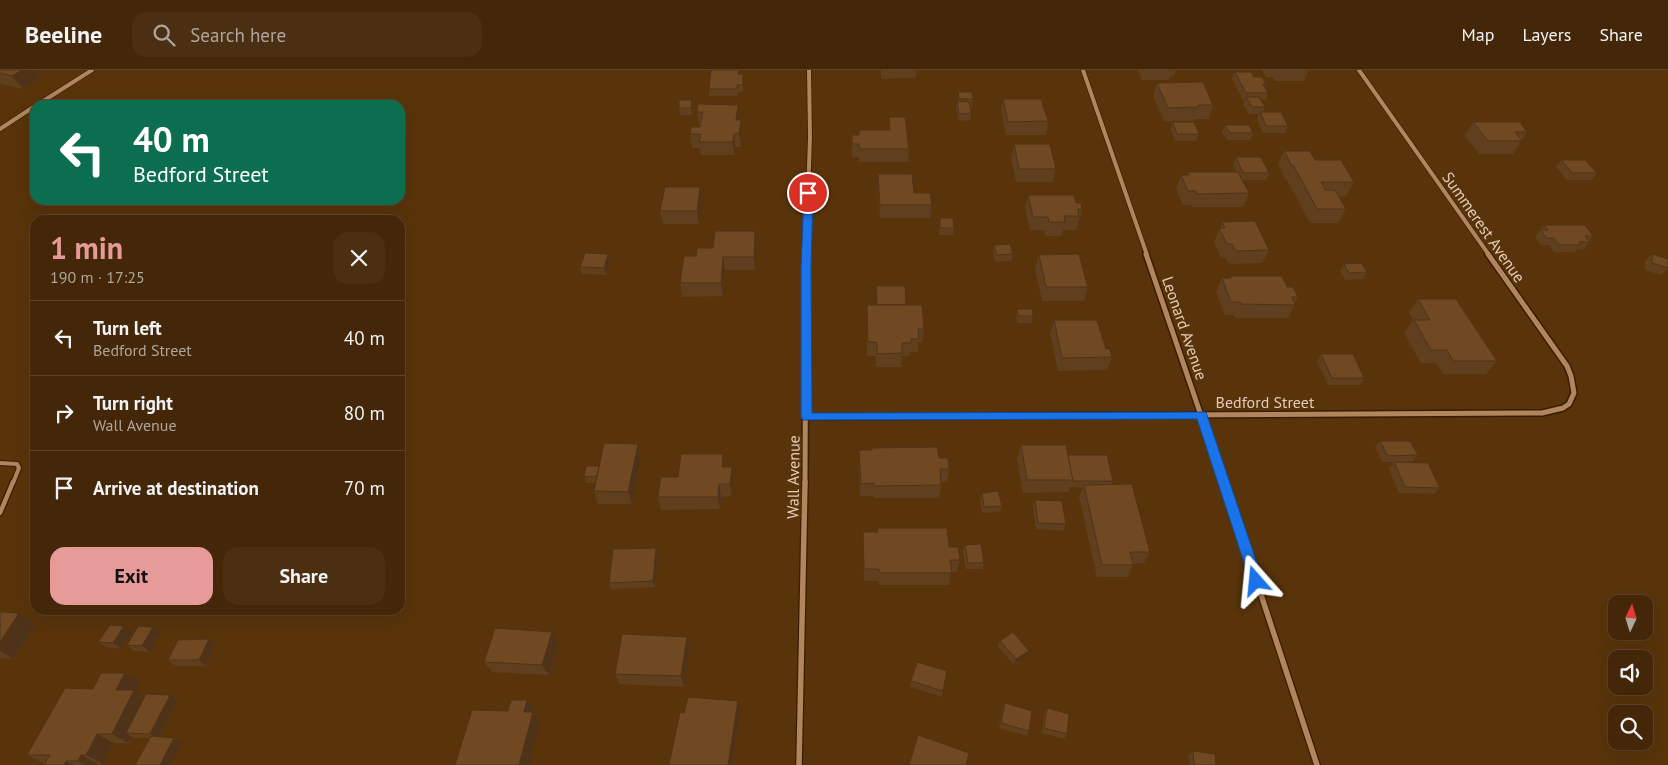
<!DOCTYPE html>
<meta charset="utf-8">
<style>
:root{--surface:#432708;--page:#4a2f12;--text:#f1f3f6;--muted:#afa59c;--line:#5b4429;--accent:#e69b98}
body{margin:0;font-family:"PT Sans",sans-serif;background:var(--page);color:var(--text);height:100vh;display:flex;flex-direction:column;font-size:19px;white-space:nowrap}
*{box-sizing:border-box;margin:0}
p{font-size:16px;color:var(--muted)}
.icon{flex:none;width:28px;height:28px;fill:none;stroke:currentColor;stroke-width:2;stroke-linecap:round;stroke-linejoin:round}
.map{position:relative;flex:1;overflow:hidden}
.drawer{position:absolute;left:30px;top:145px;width:375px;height:400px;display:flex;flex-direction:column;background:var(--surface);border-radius:15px;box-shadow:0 5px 20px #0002,0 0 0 1px var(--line)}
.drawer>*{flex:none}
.guide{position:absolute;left:30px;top:30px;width:375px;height:105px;border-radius:15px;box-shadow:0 5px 20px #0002,0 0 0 1px var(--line);background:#0b6e4f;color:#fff;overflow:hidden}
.needle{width:32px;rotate:4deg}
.buttons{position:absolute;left:1608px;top:525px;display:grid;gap:10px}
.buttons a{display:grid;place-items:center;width:45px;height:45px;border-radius:10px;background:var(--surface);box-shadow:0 5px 20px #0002,0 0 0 1px var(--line);font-size:25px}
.pin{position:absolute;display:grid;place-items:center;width:42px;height:42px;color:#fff;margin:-21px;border:2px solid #fff;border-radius:50%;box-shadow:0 1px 5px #0007}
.me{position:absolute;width:55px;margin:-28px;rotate:342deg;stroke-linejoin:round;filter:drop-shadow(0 0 4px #0008)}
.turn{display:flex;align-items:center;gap:18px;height:105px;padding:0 20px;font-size:22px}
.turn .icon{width:65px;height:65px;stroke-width:2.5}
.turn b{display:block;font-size:35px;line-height:42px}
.round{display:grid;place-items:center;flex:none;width:52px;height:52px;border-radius:15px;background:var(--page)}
.overview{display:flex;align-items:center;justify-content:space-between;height:85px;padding:0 20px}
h1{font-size:30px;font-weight:700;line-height:38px;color:var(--accent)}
.button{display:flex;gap:10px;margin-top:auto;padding:10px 20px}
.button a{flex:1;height:58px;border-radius:15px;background:var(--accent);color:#111;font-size:20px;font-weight:700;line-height:58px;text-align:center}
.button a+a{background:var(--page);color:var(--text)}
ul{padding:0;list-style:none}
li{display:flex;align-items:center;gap:15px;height:75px;padding:0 20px;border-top:1px solid var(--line)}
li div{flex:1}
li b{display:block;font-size:19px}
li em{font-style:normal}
header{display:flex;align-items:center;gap:30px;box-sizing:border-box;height:70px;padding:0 25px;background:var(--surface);border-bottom:1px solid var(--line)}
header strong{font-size:24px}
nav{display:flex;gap:28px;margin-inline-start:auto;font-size:18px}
.search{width:350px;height:45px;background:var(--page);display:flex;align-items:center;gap:12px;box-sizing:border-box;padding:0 18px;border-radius:15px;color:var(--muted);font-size:19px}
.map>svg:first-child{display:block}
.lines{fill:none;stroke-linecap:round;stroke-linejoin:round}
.service-far1-casing{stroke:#391d00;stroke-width:6}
.service-casing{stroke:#391d00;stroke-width:7}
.minor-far2-casing{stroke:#391d00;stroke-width:5.5}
.minor-far1-casing{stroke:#391d00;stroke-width:8}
.minor-casing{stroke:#391d00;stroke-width:8}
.service-far1{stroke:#b1865f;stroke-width:4}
.service{stroke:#b1865f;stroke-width:4.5}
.minor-far2{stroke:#b1865f;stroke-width:4}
.minor-far1{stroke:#b1865f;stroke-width:5}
.minor{stroke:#b1865f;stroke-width:5.5}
.wall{fill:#603f1e}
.shaded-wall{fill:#4e3318}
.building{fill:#704923;stroke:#4e3318}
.route{fill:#1a73e8;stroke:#114b97}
.labels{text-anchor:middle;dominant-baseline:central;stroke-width:5;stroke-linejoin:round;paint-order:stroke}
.street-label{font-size:16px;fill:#e4ccb9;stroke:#59340b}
</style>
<header>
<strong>Beeline</strong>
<div class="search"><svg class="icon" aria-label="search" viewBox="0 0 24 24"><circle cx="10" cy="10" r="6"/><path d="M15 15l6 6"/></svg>Search here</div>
<nav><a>Map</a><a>Layers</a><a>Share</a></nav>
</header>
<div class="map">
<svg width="1668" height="695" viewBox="0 0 1668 695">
<rect width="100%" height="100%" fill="#59340b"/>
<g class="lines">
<defs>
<path id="service-far1" d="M0,393l17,1 2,4 -6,15"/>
<path id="service" d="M0,443l13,-31"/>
<g id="minor-far2">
<path d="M1083,0l64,185"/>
<path d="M1359,0l130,185"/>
<path d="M37,35l55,-35"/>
<path d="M0,59l35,-23"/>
<path d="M806,185l4,-118 -1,-67"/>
</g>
<g id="minor-far1">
<path d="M1146,184l78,229"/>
<path d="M807,347l735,-4 21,-5 6,-4 5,-11 -3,-17 -4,-10 -79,-112"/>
<path d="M805,413l1,-229"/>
</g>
<g id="minor">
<path d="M1224,412l93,283"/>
<path d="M799,695l6,-283"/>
</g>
</defs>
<use href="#service-far1" class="service-far1-casing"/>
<use href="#service" class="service-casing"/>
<use href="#minor-far2" class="minor-far2-casing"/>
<use href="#minor-far1" class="minor-far1-casing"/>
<use href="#minor" class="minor-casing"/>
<use href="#service-far1" class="service-far1"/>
<use href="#service" class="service"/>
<use href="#minor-far2" class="minor-far2"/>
<use href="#minor-far1" class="minor-far1"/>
<use href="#minor" class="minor"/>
</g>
<g class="wall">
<path d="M0,0h35l5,8 -17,11 -23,-5z"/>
<path d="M881,0h36l-1,8 -35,1z"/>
<path d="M1138,0h38l-2,6h-3l-2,4h-27z"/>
<path d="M1262,0h47l-5,11h-29l-2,-4h-7z"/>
<path d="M1235,2l19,5 12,7 -1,3 3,6 -2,7h-5l4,7 -2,5 25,14 -3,7h-22l-6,-14 2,-5h-10l-6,-10 2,-4h-2l-11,-21z"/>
<path d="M739,4h4l1,7 -1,11h-5l-1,4h-28v-7z"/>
<path d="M1157,13l56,22 -4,14h-15v2h-30l-11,-25z"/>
<path d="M958,22l15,7 -1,7h-2l1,7v7l-12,1 -3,-13 1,-7h1z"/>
<path d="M1003,29l45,22 -2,14h-40l-5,-23z"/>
<path d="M692,30l1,7 -1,8h-12l-1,-7z"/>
<path d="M698,34l41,16 3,13 -1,14h-6l-1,8h-33l-1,-7h-8l-2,-14 10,-7v-2h-1l-2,-13z"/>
<path d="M889,47l20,32 -1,13h-49v-5h-7v-22h7l30,-5z"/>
<path d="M1173,52l26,12 -3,7h-21l-4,-12z"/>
<path d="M1473,52l54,10 -14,22h-34l-14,-18z"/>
<path d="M1225,55l28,8 -3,7h-23l-5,-8z"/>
<path d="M1014,74l42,25 -3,13h-37l-5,-24z"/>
<path d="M1284,81l31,9 39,22 -8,14h-8l8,13 -8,14h-28l-23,-43h-1l-8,-15z"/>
<path d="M1236,87l33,16 -3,7h-24l7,13 -6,14h-51l-1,-2h-8l-7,-16 5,-14h6l1,-3h48l-3,-7z"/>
<path d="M1561,90l36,13 -5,7h-25l-11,-13z"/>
<path d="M878,104l36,19 18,12 -2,13h-50l-2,-30z"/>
<path d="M700,117l2,14 -3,23h-36l-3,-13z"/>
<path d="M1028,125l48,8 6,6 -6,21h-13l-1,6h-16l-2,-6h-14l-5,-21z"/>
<path d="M940,148l14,10 -1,7h-14z"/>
<path d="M1222,152l47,28 -7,13 -33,1 -3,-6h-5l-7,-16z"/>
<path d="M1544,155l49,11 -9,14 -7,-1 -2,3h-21l-5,-7h-8l-6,-8z"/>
<path d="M755,161l2,14 -2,25h-30l-2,26 -41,1 -2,-14 16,-27z"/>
<path d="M994,175l19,9 -2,7 -16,1 -2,-10z"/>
<path d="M608,184l2,7 -4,14 -24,-1 -2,-7z"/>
<path d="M1652,184l16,14 -7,7 -16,-5v-9z"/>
<path d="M1039,185l49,32 -4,14h-42l-7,-33z"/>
<path d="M1344,194l23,8 -4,7 -18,1 -5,-9z"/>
<path d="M1230,206l57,11 11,10 -3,6v2l-7,13h-53l-1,-3h-9l-9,-23 6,-14h6z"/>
<path d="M876,216l30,19 18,24 -2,13h-3l-1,10h-8v4h-8l-1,11h-25v-11h-9v-51h10z"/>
<path d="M1418,229l79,62 -11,13h-43l-7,-11h-15l-17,-30 9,-13 -4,-7z"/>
<path d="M1017,239l16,7 -1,7h-15l-1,-7z"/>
<path d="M1054,250l58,37 -5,13 -49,1 -8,-38z"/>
<path d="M1321,284l43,24 -4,7h-32l-11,-24z"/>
<path d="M1380,371l38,14 -6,7h-30l-7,-15z"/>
<path d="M638,374l3,13 -9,47h-34l-4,-13 2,-8h-9l-3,-6 15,-11z"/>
<path d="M1021,375l47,10 45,26 -1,3 38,68 -6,11 -11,1v1l-5,12h-31l-18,-80 4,-9 -13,-1 -1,5 -46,1 -6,-35z"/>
<path d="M859,380l80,8 10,11 -2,13h-6v3l-2,13h-65v-2h-14l-1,-33z"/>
<path d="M723,384l2,13 8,12 -1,17 -11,1 -1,12 -59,1 -3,-13 20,-20z"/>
<path d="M1394,392l46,26 -6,6 -35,-1 -10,-24z"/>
<path d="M982,423l20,13 -2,6 -18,1 -2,-14z"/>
<path d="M1035,430l31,24 -3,7 -27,-2 -3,-23z"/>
<path d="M878,458l71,19 11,13 -3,12h-6l-2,13h-70l-1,-4h-14l-1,-37v-12h14z"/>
<path d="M965,475l19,18 -1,6h-17l-3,-18z"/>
<path d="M658,484l-3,33 -44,2 -2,-6z"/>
<path d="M0,542l19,1 17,11 -23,35 -12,-1 -1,2z"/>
<path d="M153,557l8,6 -11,19 -15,-1 -8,-6z"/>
<path d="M132,562l-11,17 -14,-2 -9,-5z"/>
<path d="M687,567l3,10 -6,40 -65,-3 -4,-10z"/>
<path d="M1000,571l29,10 -2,5 -13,9 -16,-19z"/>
<path d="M558,573l-9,32 -57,-3 -8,-10z"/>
<path d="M216,575l-10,21h-30l-8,-6z"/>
<path d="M947,601l-5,26 -32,-10 1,-6z"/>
<path d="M125,603l16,11 -4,8 8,5 25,-2 8,6 -19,36 23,6 -32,-5h-16l-3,-2 -3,7h-15l-10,21 -6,1h-53l1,-1 -18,-9 66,-66z"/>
<path d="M1005,633l24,28 -2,5 -28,-8 4,-20z"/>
<path d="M1047,638l20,26 -3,5 -22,-6 2,-20z"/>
<path d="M1193,681l23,14h-26l-2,-9z"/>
</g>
<g class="shaded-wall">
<path d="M22,0h13l5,8 -17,11 -11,-13z"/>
<path d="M743,4l1,7 -1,11z"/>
<path d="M692,30l1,7 -1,8 -1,-7z"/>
<path d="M738,35l1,14 -1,14 -2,-13z"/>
<path d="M741,50l1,13 -1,14 -2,-14z"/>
<path d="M734,64l1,13 -1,8 -1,-13z"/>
<path d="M700,117l2,14 -3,23 -2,-13z"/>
<path d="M755,161l2,14 -2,25 -1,-13z"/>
<path d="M608,184l2,7 -4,14 -2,-7z"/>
<path d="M723,187l2,13 -2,26 -2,-13z"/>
<path d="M638,374l3,13 -9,47 -4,-12z"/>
<path d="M723,384l2,13h-3z"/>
<path d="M732,397l1,12 -1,17 -2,-12z"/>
<path d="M719,414l2,13 -1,12 -2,-12z"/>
<path d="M656,478l2,6 -3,33 -2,-6z"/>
<path d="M19,543l17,11 -23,35 -13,-8v-9z"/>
<path d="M124,556l8,6 -11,17 -8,-6z"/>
<path d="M153,557l8,6 -11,19 -8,-6z"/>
<path d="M552,562l6,11 -9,32 -7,-10z"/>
<path d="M687,567l3,10 -6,40 -3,-11z"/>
<path d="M209,569l7,6 -10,21 -7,-6z"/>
<path d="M1029,581l-2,5 -13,9 2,-6z"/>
<path d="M125,603l16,11 -4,8 12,8 -23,33 5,3 -3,7 -16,-9 4,-44z"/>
<path d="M170,625l8,6 -20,38 -8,-5z"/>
<path d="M527,630l7,10 -1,3 7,9 -11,43h-10l5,-53z"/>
<path d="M738,631l2,10 -8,54h-4z"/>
<path d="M97,664l16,9 -10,21 -17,-9z"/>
<path d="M174,668l8,5 -12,22h-10z"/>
<path d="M81,685l17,9 -1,1h-13l-6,-4z"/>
<path d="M66,691l7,4h-9z"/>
</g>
<g class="building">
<path d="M0,0h22l-10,6 -12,-3z"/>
<path d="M711,0h28l-1,4h5v11h-6v4h-28z"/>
<path d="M1235,2h16l3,5h8l4,7h-3l5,9h-22z"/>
<path d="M1203,12l10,23h-15v2l-30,1 -11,-25z"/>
<path d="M958,22h14l1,7h-14z"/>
<path d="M1246,27h13l6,10h-13z"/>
<path d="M1003,29h38l7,22 -40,1z"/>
<path d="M679,30h13l-1,8h-12z"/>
<path d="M957,31l12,1 2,11 -12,1z"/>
<path d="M698,34l40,1 -2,15h5l-2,13 -5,1 -1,8h-34l2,-8h-11l1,-7h9l3,-15h-6z"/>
<path d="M1260,42h21l7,14h-22z"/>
<path d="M889,47h16l4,32h-49l-1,-5h-7v-9h7v-5h31z"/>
<path d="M1173,52h21l5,12h-22z"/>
<path d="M1473,52h47l7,10h-12l7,9h-34z"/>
<path d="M1225,55h24l4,8h-23z"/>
<path d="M1014,74h36l6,25h-37z"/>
<path d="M1284,81h26l5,9h26l13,22h-33l4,8h10l11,19h-29l-23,-43h-2z"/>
<path d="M1236,87h25l8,16h-26z"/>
<path d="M1561,90h24l12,13h-25z"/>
<path d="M1188,102h50l11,21 -52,1 -1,-3h-8l-7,-16h8z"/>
<path d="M878,104h34l2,19h16l2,12h-52z"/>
<path d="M665,117h35l-3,24h-37z"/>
<path d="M1028,125h46l2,8h5l1,6h-4l1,7h-15l1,6h-16l-1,-5h-15z"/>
<path d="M940,148h13l1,10h-14z"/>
<path d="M1255,151l14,29 -34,1 -3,-7h-5l-8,-16h6l-3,-6z"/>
<path d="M1544,155h41l8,11h-8l5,6h-11l1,3h-21l-5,-7h-8l-5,-8h7z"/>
<path d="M715,161h40l-1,26h-31l-2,26h-41l4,-27h12l1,-8h16z"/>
<path d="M1010,174l3,10 -17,1 -2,-10z"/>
<path d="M585,183l23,1 -4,14 -24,-1z"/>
<path d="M1079,184l9,33h-42l-7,-32z"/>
<path d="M1652,184l16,5v9l-16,-5z"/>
<path d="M1361,193l6,9 -18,1 -5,-9z"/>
<path d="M1230,206h52l5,11h6l5,10h-6l3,8 -54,-1 -1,-2h-9l-9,-24h9z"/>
<path d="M876,216h29l1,19h-29z"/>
<path d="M1418,229h38l41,62h-44l-6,-11h-16l-17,-30h16z"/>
<path d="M867,235h55l2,24h-6l1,10h-8v4h-9v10l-25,1v-12h-9z"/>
<path d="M1017,239h15l1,7h-15z"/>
<path d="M1054,250h43l9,29h4l2,8 -50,1z"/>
<path d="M1321,284h32l11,24h-32z"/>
<path d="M1380,371h30l8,14 -30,1z"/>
<path d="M604,373l34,1 -10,48 -34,-1z"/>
<path d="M1021,375h45l7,35h-46z"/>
<path d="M937,377l2,11h9l1,11h-9l1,16 -66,1 -1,-3 -13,1 -2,-34h13v-2z"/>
<path d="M681,384h42l-1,13h10l-2,17h-11l-1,13h-60l3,-20h17z"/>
<path d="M1068,385h39l6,26h-40z"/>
<path d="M1394,392l34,1 12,25 -35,-1z"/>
<path d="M586,396h13l-2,10 -13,1z"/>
<path d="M1132,414l18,68h-20l3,13h-31l-18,-80z"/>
<path d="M998,421l4,15 -18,1 -2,-14z"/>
<path d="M1035,430l27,1 4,23 -28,-1z"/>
<path d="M878,458h69l2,19h9l2,13h-10l2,13h-72l-1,-4h-15l-1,-37h15z"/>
<path d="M981,474l3,19h-16l-3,-18z"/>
<path d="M656,478l-3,33 -44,2 4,-34z"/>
<path d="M0,542l19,1 -19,29z"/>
<path d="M110,555l14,1 -11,17 -15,-1z"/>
<path d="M138,556l15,1 -11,19 -15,-1z"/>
<path d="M495,558l57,4 -10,33 -58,-3z"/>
<path d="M1013,562l16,19 -13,8 -16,-18z"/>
<path d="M622,564l65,3 -6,39 -66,-2z"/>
<path d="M209,569l-10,21h-31l10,-20z"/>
<path d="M917,592l30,9 -4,20 -32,-10z"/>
<path d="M101,603h24l-9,17h18l-22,44h-15l-11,21h-5l-3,6h-12l-2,4h-20l6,-10h-23l38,-67 28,1z"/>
<path d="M146,624l24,1 -20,39 -24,-1z"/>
<path d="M688,627l50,4 -10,64h-59l11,-53 4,1z"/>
<path d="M511,630h16l-3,12h9l-14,53h-64l17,-55 36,1z"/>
<path d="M1005,633l27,8 -3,20 -28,-8z"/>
<path d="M1047,638l22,6 -2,20 -23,-6z"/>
<path d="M918,665l51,18 -3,12h-57z"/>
<path d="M151,666l23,2 -14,27h-25z"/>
<path d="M1193,681l22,3 1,11h-22z"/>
</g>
<path class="route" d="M808,120l5,3 -2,75 1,145 394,-1 57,169 -2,4 -5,2 -4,-2 -2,-4 -53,-162 -394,1 -2,-3v-149l3,-75z"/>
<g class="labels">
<g class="street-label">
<text transform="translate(1484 157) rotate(55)">Summerest Avenue</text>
<text transform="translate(1185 258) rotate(71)">Leonard Avenue</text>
<text x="1265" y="332">Bedford Street</text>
<text transform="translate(793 407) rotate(-89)">Wall Avenue</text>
</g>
</g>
</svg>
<div class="buttons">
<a><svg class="needle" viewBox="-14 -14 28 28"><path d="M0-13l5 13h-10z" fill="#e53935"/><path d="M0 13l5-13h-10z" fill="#afa59c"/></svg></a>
<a><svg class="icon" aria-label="sound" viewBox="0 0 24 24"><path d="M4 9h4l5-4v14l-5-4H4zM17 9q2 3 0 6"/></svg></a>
<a><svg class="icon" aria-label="search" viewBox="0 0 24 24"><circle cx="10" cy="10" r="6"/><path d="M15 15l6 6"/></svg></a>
</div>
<div class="pin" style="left:808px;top:123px;background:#d93025"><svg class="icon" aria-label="arrive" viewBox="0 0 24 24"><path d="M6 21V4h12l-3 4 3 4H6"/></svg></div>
<svg class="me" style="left:1256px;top:511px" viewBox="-20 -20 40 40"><path d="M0-17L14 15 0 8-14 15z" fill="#1a73e8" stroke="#fff" stroke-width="4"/></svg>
<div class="guide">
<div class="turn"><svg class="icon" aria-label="left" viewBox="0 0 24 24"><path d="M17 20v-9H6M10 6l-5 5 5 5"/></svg><div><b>40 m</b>Bedford Street</div></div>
</div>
<section class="drawer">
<div class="overview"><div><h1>1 min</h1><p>190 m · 17:25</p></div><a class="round"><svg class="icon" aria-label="close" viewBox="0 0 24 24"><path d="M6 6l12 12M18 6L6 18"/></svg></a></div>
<ul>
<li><svg class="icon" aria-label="left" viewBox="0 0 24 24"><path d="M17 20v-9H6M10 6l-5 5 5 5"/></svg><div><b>Turn left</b><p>Bedford Street</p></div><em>40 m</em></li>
<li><svg class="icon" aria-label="right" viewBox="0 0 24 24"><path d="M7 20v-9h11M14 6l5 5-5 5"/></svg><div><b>Turn right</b><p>Wall Avenue</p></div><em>80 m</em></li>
<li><svg class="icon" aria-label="arrive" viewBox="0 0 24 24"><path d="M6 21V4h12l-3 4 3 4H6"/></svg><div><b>Arrive at destination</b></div><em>70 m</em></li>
</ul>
<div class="button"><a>Exit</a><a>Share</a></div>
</section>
</div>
